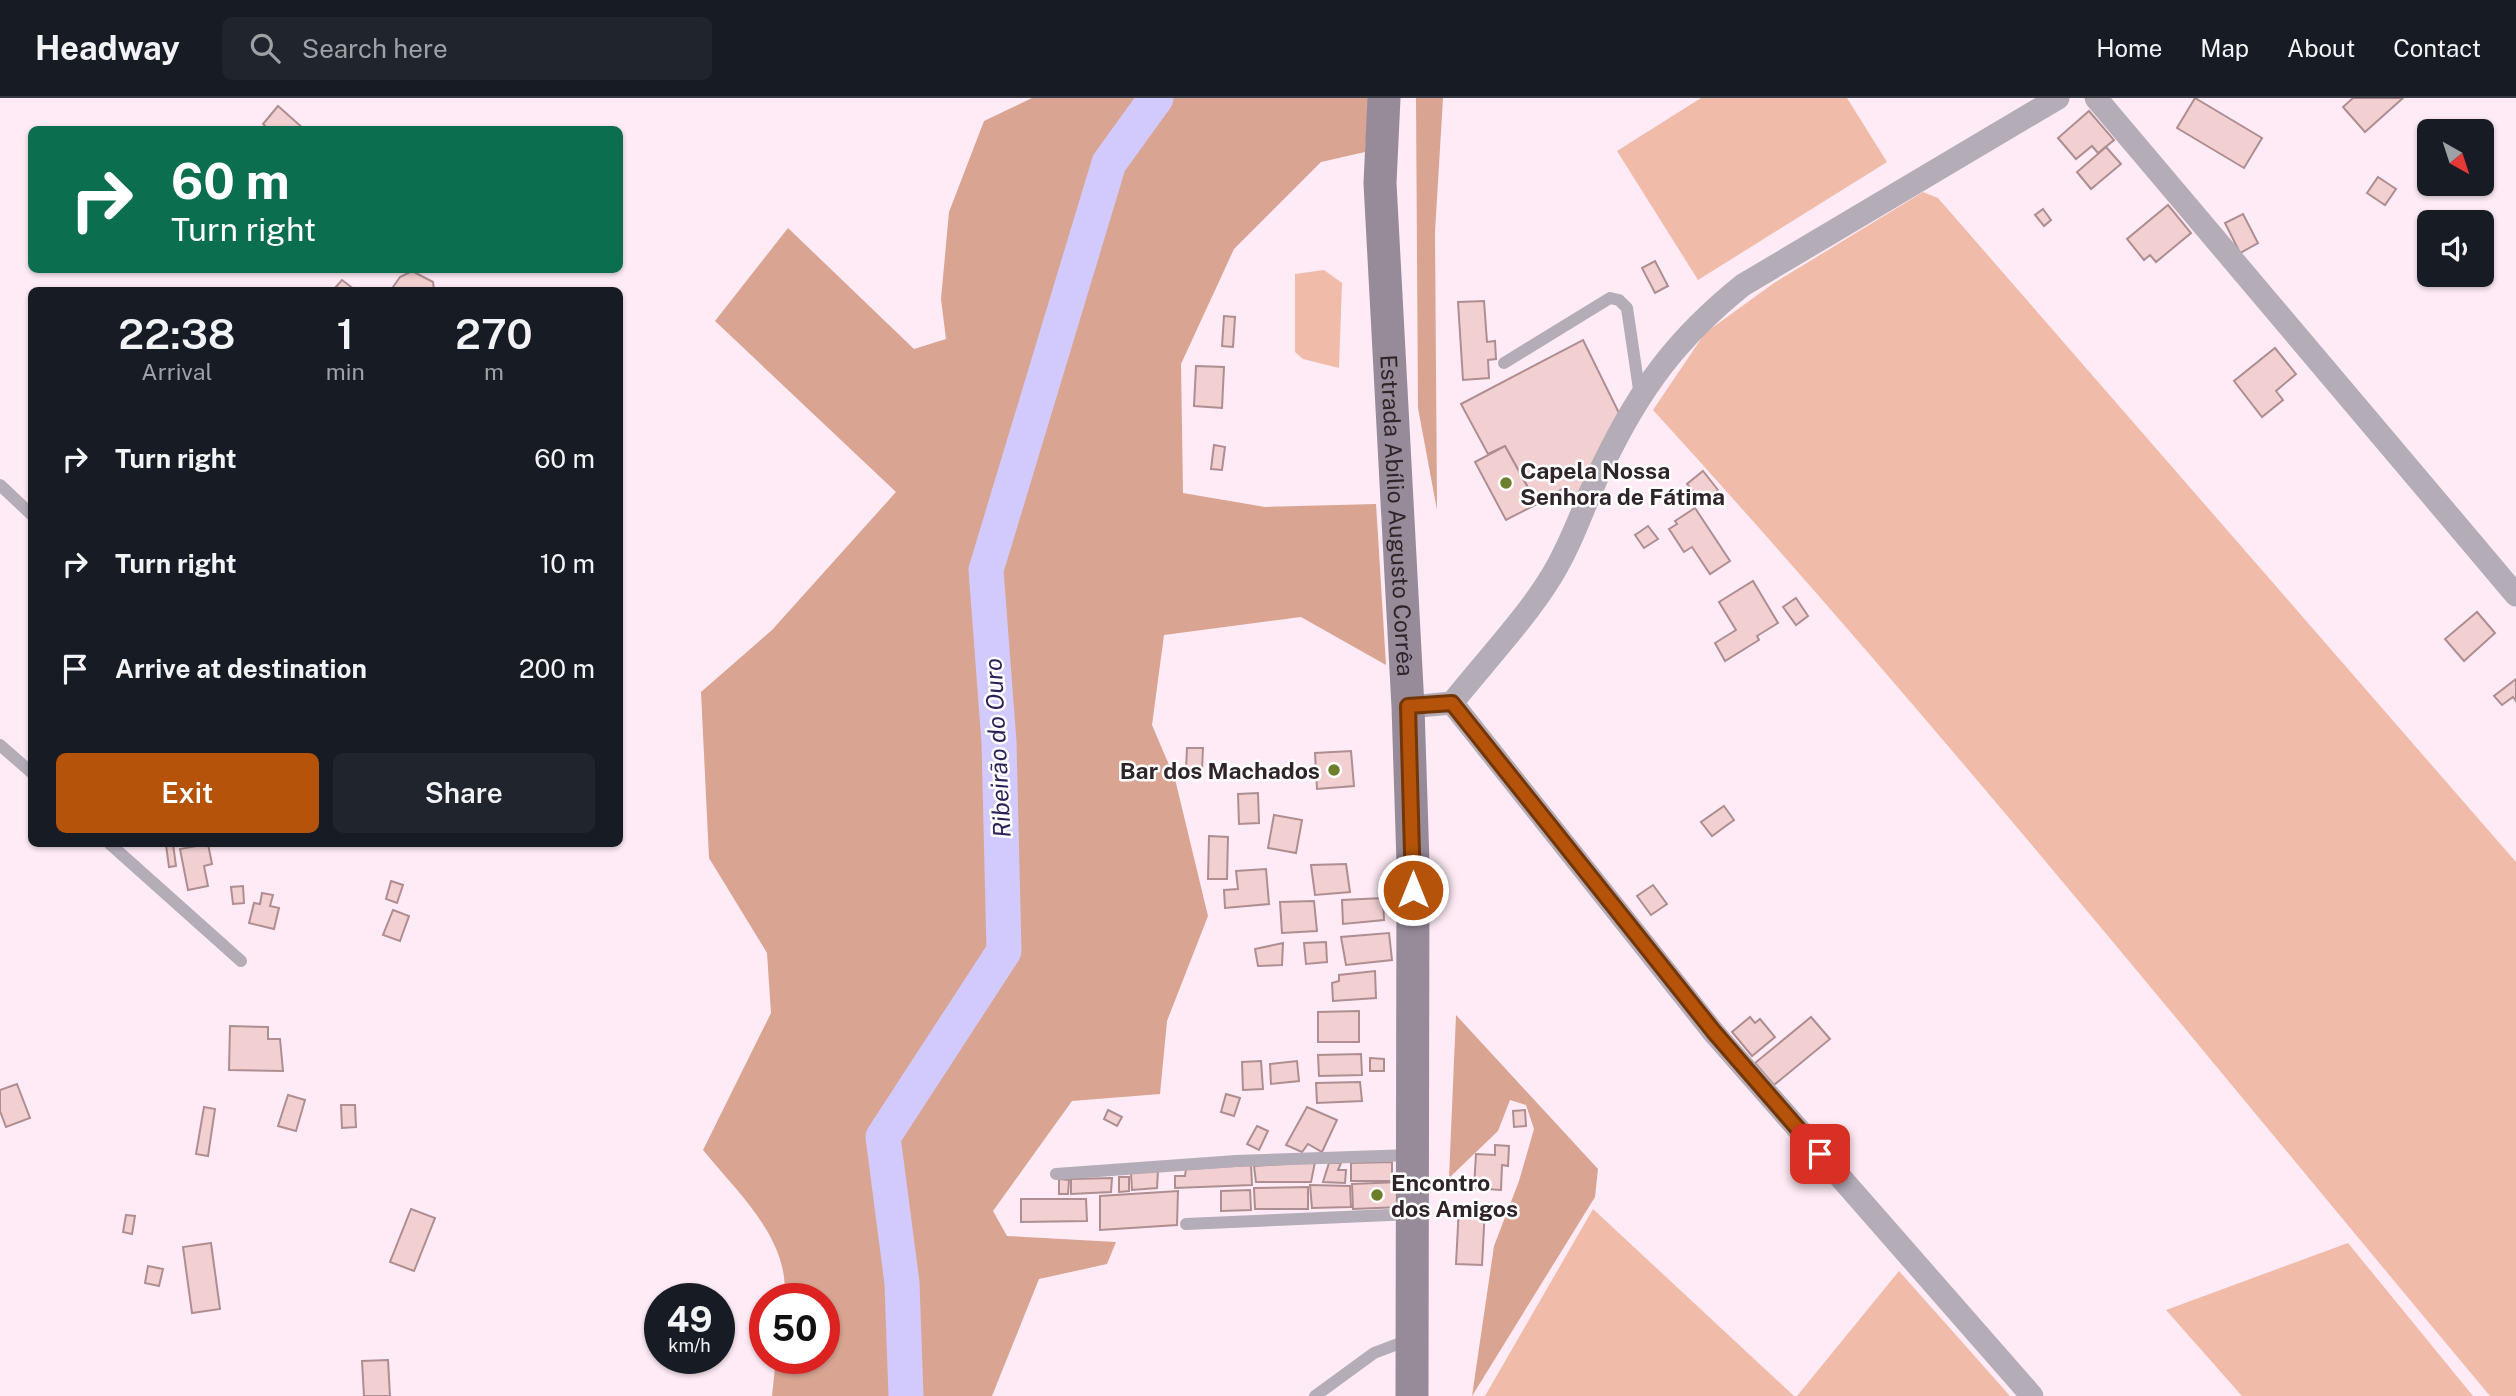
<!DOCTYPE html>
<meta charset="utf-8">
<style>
:root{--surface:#171b24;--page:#20242c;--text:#f1f3f6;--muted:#9ea1a6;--line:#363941;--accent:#b45309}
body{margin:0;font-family:"Public Sans",sans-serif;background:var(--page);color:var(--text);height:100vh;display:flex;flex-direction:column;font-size:26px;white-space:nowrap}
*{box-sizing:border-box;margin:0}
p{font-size:23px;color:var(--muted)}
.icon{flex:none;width:38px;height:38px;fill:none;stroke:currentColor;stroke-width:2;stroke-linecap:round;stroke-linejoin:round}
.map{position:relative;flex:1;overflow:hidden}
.panel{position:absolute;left:28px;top:189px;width:595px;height:560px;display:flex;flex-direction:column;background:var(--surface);border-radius:10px;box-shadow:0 2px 5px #0004}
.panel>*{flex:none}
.banner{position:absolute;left:28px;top:28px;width:595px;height:147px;border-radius:10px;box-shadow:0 2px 5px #0004;background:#0b6e4f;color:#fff;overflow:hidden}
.needle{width:46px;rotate:141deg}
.tools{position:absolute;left:2417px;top:21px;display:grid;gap:14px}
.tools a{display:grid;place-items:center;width:77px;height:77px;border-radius:10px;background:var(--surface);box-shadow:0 2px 5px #0004;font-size:35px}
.speed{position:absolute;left:644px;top:1185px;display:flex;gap:14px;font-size:35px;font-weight:700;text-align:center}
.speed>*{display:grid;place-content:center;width:91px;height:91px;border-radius:50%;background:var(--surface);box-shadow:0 2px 5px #0004;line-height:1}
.speed small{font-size:18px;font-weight:400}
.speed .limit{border:10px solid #d22;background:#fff;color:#111}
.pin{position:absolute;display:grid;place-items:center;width:60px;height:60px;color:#fff;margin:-30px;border-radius:14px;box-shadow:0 4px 10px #0006}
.me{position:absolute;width:77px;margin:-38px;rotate:0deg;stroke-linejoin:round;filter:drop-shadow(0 0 5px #0008)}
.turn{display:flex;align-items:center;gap:24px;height:147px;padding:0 28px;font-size:32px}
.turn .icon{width:91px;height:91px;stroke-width:2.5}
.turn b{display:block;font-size:49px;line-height:60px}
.eta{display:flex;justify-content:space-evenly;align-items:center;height:119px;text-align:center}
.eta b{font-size:42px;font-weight:600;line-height:49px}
.cta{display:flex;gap:14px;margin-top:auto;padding:14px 28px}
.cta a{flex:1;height:80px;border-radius:10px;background:var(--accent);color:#fff;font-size:28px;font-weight:600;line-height:80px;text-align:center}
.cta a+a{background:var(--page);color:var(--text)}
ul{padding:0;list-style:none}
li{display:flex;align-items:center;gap:21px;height:105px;padding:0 28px}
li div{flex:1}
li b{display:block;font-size:26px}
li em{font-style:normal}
header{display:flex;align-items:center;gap:42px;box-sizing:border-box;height:98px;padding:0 35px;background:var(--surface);border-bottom:2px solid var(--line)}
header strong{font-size:33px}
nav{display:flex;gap:38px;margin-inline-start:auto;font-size:24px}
.search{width:490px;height:63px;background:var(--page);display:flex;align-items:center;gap:18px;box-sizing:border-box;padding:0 24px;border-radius:10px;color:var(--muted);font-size:26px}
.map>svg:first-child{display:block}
.green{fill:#f1bba9}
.forest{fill:#d9a492}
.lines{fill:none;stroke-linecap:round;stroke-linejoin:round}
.river{stroke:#d2cafc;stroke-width:35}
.building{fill:#f2d0d2;stroke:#ae8e91;stroke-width:2}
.service{stroke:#b4acb7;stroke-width:12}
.minor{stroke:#b4acb7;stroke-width:23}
.secondary{stroke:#978b9a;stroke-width:33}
.route-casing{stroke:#753606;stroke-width:18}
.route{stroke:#b45309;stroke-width:12}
.poi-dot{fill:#6d7e2d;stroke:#fff;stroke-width:2.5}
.labels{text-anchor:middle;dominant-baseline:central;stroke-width:5;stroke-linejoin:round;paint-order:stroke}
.poi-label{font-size:23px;font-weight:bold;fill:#2f2429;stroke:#fff;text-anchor:start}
.street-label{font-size:23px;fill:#2f2429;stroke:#fff}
.water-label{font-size:24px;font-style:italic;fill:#2e1e57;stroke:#fff}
</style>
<header>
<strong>Headway</strong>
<div class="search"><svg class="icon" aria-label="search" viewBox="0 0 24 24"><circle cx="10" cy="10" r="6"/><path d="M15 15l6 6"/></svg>Search here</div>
<nav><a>Home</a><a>Map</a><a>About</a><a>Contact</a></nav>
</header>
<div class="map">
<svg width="2516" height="1298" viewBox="0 0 2516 1298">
<rect width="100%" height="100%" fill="#feebf5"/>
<g class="green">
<path d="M1701,0h146l40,64 -189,118 -81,-129z"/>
<path d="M1923,94l15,6 578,664v534h-26c-277,-331 -547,-668 -837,-986l52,-77 69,-50z"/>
<path d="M1324,172l18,13 -3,85 -36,-9 -8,-7v-78z"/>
<path d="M1593,1111l201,187h-309z"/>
<path d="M2348,1145l125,153h-231l-76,-86z"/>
<path d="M1899,1173l111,125h-213z"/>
</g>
<g class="forest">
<path d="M1032,0h337l-4,54 -44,10 -87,87 -53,115 2,129 82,14 111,-3 10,161 -85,-48 -137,18 -12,90 23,54 33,137 -41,105 -7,73 -88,7 -79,110 14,25 109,6 -9,22 -68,15 -47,117h-220l4,-38h48v-60h-40c7,-58 -47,-106 -81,-148l68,-137 -4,-60 -58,-95 -8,-166 71,-62 124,-138 -181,-171 73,-93 126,121 32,-10 -5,-40 8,-87 35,-91z"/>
<path d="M1416,0h27l-8,134 2,278 -19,-102z"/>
<path d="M1456,917l142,154 -3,28 -123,199 22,-150 25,-65 15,-52 -8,-24 -16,-5 -12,31 -49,47z"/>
</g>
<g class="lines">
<path class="river" d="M906,1298l-4,-113 -19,-146 121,-186 -5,-209 -13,-172 123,-407 47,-65"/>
</g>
<g class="building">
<path d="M2195,0l67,40 -18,30 -67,-40z"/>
<path d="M2353,0h50l-38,34 -22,-25z"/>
<path d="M278,8l27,24h-36l-6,-6z"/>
<path d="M2089,13l25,29 -16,13 -6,-7 -16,13 -18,-21z"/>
<path d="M2106,49l15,17 -30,25 -14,-17z"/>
<path d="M2378,79l18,12 -11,16 -18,-12z"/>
<path d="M2168,107l23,28 -35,29 -6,-7 -6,5 -17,-21z"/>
<path d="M2043,111l8,11 -7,6 -9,-11z"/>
<path d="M2243,116l15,29 -18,10 -15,-30z"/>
<path d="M1655,163l13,25 -13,7 -13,-25z"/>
<path d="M412,173l21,11 1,8h-43l9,-13z"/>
<path d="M342,182l13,10h-22z"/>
<path d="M1484,203l3,41 8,-1 1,18 -8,1 1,18 -26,2 -5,-78z"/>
<path d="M1224,218l11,1 -2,30 -11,-1z"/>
<path d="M1583,242l36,73 -46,91 -9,-16 -27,16 -32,-58 -17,8 -27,-50z"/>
<path d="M2275,250l21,26 -20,17 7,9 -21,17 -28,-36z"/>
<path d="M1196,268l28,1 -2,41 -28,-2z"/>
<path d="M1214,347l11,2 -3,23 -11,-1z"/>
<path d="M1505,348l32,58 -31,16 -31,-58z"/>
<path d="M1703,373l15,19 -15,13 -16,-19z"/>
<path d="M1695,410l35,53 -20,13 -18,-27 -8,5 -15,-23 8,-5 -2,-3z"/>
<path d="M1648,428l10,13 -14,9 -9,-13z"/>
<path d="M1753,483l25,42 -21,13 2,4 -34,21 -10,-18 21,-13 -17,-28z"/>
<path d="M1796,500l12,18 -12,9 -13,-18z"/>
<path d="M2477,514l18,21 -31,28 -19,-22z"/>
<path d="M2516,581v22l-3,-4 -11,8 -8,-9z"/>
<path d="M1187,650h16l-1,22h-16z"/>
<path d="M1351,653l3,35 -37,3 -2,-36z"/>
<path d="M1258,695l1,30 -20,1 -1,-30z"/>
<path d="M1724,708l10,14 -22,16 -11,-14z"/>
<path d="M1274,717l28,5 -6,33 -28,-5z"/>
<path d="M1209,738l19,1 -1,42h-19z"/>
<path d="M173,746l3,22 -7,1 -3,-22z"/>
<path d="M208,746l4,20 -8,2 4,20 -20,4 -8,-41z"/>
<path d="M1346,766l4,28 -35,3 -4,-30z"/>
<path d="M1266,771l3,35 -44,4 -1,-18 14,-1 -2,-18z"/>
<path d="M391,783l12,4 -6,18 -11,-4z"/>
<path d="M1653,787l14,19 -16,11 -14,-19z"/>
<path d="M243,788l1,17 -11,1 -2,-17z"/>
<path d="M262,795l11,2 -3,11 9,2 -5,21 -25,-6 5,-20 6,1z"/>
<path d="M1383,800l1,22 -41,4 -1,-24z"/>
<path d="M1314,803l3,30 -35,2 -2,-31z"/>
<path d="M393,812l16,6 -9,25 -17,-6z"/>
<path d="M1389,835l3,27 -46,5 -5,-28z"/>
<path d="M1326,844l1,20 -21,2 -2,-21z"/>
<path d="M1283,845l-1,22 -24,1 -3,-17z"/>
<path d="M1375,873l1,27 -43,3 -1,-18 7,-2v-6z"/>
<path d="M1359,913v31h-41v-30z"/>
<path d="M1750,919l5,6 5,-4 15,18 -23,19 -20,-24z"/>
<path d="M1811,919l19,22 -56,46 -19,-22z"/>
<path d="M230,928l38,1v12h12l3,32 -54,-1z"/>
<path d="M1361,956l1,21 -43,1 -1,-21z"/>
<path d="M1370,960l14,1v12h-14z"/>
<path d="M1261,963l2,28 -20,1 -1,-28z"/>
<path d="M1297,963l2,20 -28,3 -1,-20z"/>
<path d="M1360,984l2,19 -45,2 -1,-20z"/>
<path d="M17,986l13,34 -24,9 -6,-16v-21z"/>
<path d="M1226,996l14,4 -6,18 -13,-4z"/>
<path d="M288,997l17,5 -9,31 -18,-5z"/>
<path d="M341,1007h14l1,22 -14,1z"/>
<path d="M204,1009l11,2 -7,47 -12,-2z"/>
<path d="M1307,1009l30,13 -15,32 -14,-8 -6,8 -16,-7z"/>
<path d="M1108,1012l14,7 -5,9 -13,-7z"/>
<path d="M1525,1012l1,16 -12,1 -1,-16z"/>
<path d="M1257,1028l11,5 -9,19 -12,-6z"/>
<path d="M1495,1047l14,1 -1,20 -6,-1 -1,25 -27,-2 2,-34 19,1z"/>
<path d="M1315,1064l-4,20h-55l-2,-16z"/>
<path d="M1392,1064v19h-41v-18z"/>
<path d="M1329,1065h12l-3,7h8l-1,13 -22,-1z"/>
<path d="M1251,1067l1,20 -77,3v-12h10l1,-7z"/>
<path d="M1158,1073l-1,17 -25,2 -1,-17z"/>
<path d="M1119,1079h10v14l-10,1z"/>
<path d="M1112,1080l-1,14 -40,2v-15z"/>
<path d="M1059,1081l10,1 -1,14h-9z"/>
<path d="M1400,1084l1,25 -48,2 -1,-25z"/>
<path d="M1310,1087l40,1 1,21 -39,1z"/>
<path d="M1308,1089v22h-53l-1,-21z"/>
<path d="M1250,1092l1,20 -30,1v-20z"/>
<path d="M1178,1093l-1,34 -77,5v-34z"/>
<path d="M1021,1101h65l1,22 -66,1z"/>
<path d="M1459,1109l26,1 -3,57 -26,-1z"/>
<path d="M411,1111l24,9 -21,53 -24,-9z"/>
<path d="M126,1117l9,1 -3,18 -9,-2z"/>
<path d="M211,1145l9,66 -28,4 -9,-66z"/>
<path d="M148,1168l15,3 -4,17 -14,-3z"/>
<path d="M388,1262l2,36h-26l-2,-35z"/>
</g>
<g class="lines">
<g class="service">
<path d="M1504,265l106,-65 9,2 8,8 13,88"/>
<path d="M0,387l32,30"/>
<path d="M0,647l32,28"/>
<path d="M110,746l131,117"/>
<path d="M1056,1076l180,-13 176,-6"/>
<path d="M1186,1126l226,-10"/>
<path d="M1315,1298l59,-43 37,-14"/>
</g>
<g class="minor">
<path d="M2096,0l420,497"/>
<path d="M1452,605l262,330 318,363"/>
<path d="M1408,609l44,-4c31,-39 74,-85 99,-126 22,-35 34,-76 52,-112 37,-77 74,-127 140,-180l315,-187"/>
</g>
<path class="secondary" id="s1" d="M1384,0l-4,85 28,524 5,156 -1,533"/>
</g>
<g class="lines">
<defs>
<path id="route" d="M1413,792l-5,-184 44,-3 262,329 106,122"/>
</defs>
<use href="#route" class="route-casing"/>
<use href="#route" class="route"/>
</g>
<g class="poi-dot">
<circle cx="1506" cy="385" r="7"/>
<circle cx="1334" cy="672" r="7"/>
<circle cx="1377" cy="1097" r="7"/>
</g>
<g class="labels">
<g class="poi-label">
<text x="1520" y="372">Capela Nossa<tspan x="1520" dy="26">Senhora de Fátima</tspan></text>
<text x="1320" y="672" text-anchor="end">Bar dos Machados</text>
<text x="1391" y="1084">Encontro<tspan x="1391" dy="26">dos Amigos</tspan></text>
</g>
<g class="street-label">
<text stroke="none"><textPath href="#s1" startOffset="418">Estrada Abílio Augusto Corrêa</textPath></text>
</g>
<g class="water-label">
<text transform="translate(997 650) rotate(-93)">Ribeirão do Ouro</text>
</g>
</g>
</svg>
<div class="tools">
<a><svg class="needle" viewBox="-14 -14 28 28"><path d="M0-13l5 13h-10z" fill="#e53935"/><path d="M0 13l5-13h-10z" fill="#9ea1a6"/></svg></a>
<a><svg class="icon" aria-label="sound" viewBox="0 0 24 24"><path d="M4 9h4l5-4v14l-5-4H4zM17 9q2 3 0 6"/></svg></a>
</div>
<div class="speed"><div>49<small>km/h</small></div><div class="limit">50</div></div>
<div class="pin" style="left:1820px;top:1056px;background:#d93025"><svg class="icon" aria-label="arrive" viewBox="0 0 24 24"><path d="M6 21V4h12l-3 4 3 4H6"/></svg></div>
<svg class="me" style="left:1413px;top:792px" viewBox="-20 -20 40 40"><circle r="17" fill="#b45309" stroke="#fff" stroke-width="3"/><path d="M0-11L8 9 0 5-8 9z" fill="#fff"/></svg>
<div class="banner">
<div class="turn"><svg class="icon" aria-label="right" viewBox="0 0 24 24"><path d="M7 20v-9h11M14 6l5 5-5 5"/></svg><div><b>60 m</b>Turn right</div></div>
</div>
<section class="panel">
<div class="eta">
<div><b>22:38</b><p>Arrival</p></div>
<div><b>1</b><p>min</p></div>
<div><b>270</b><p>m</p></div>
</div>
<ul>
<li><svg class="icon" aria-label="right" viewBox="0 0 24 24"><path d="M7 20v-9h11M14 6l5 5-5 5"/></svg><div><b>Turn right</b></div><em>60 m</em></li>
<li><svg class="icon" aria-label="right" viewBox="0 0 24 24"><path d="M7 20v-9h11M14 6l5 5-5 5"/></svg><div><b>Turn right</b></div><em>10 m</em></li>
<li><svg class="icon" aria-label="arrive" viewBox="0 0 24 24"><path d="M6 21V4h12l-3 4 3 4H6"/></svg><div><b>Arrive at destination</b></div><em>200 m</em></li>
</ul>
<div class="cta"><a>Exit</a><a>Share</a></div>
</section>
</div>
